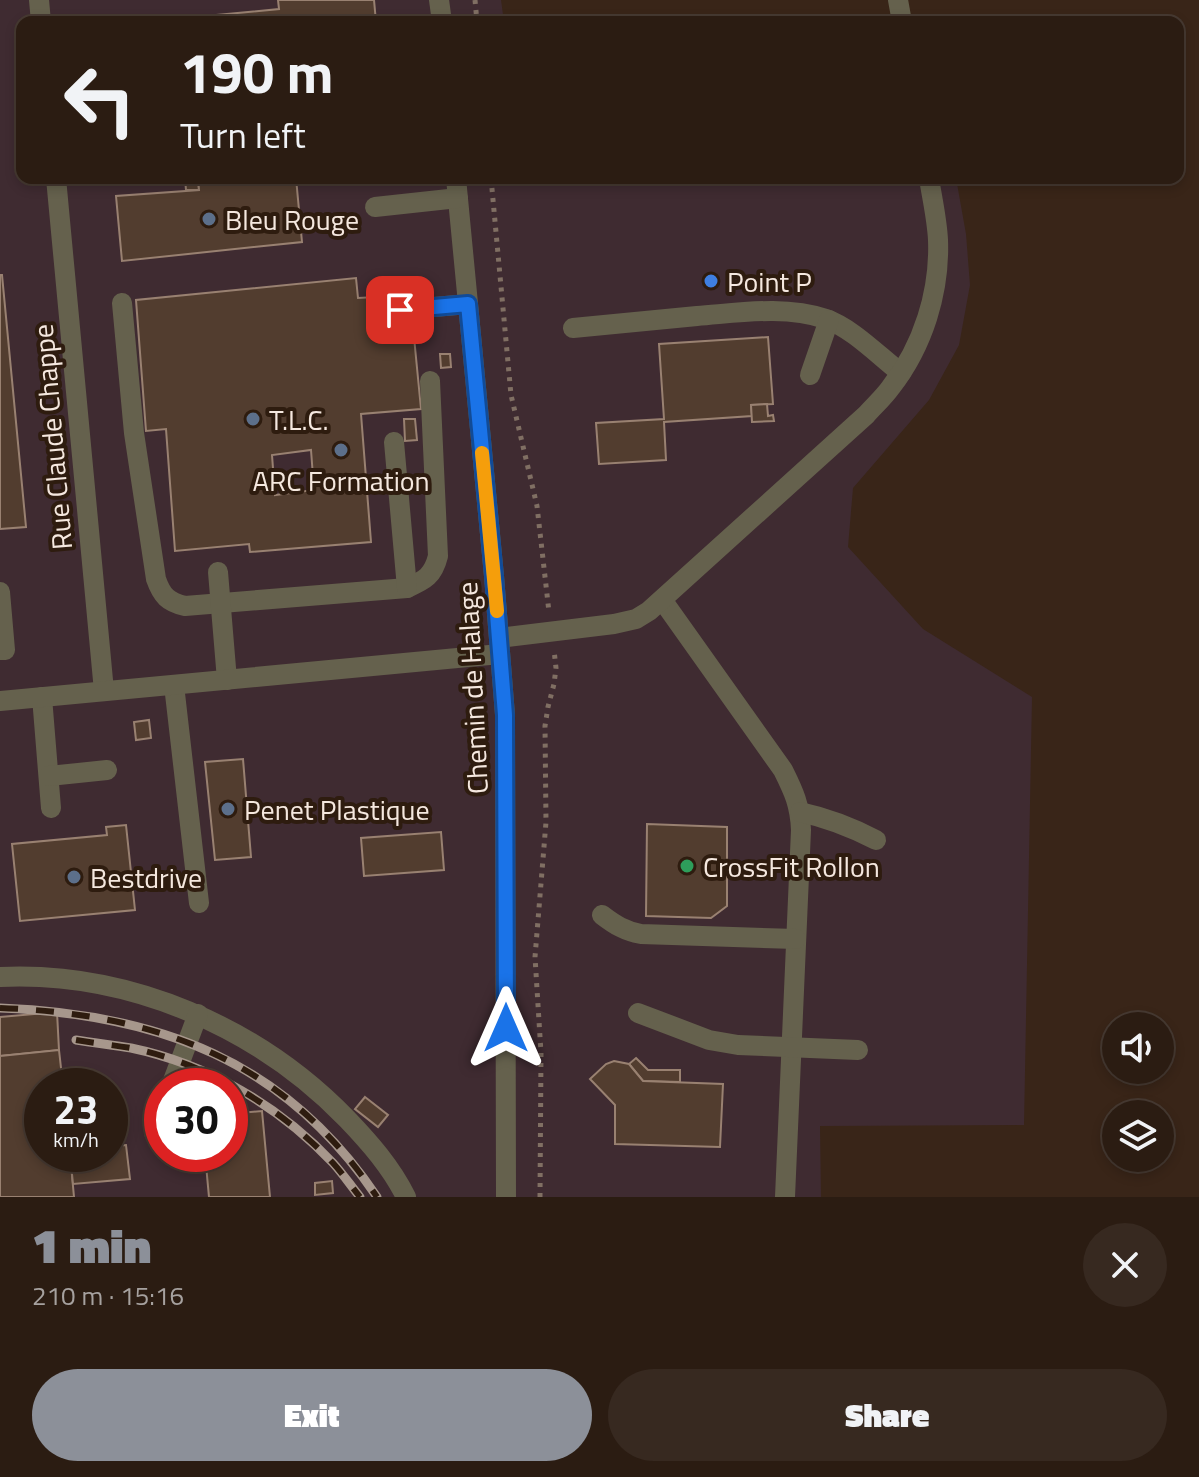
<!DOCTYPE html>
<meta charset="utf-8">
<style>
:root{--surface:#2b1c12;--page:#372920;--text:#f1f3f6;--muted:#a6a19f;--line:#473a32;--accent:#8c9099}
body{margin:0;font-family:"Titillium Web",sans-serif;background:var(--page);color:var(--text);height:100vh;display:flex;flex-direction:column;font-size:30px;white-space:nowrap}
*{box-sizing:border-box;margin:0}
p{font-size:26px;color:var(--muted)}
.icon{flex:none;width:44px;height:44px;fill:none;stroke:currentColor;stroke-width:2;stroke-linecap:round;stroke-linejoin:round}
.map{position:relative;height:1197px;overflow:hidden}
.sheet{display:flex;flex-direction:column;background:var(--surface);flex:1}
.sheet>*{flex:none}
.hud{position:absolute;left:16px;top:16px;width:1168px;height:168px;border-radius:16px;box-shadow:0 4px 12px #0003,0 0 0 2px var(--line);background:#2b1c12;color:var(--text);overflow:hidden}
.fabs{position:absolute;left:1102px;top:1012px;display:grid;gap:16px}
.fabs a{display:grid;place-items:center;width:72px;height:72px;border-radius:50%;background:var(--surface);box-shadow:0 4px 12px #0003,0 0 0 2px var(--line);font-size:40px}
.speed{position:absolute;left:24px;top:1068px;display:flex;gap:16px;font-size:40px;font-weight:700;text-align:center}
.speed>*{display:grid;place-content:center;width:104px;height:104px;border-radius:50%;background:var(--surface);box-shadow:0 4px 12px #0003,0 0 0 2px var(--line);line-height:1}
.speed small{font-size:20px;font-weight:400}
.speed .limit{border:12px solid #d22;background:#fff;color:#111}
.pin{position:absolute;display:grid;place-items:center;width:68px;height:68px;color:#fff;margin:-34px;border-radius:16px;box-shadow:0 4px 12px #0006}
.me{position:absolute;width:88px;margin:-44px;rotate:0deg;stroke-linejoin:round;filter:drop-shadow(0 0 6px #0008)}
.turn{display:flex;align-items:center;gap:28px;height:168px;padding:0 32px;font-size:36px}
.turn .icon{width:104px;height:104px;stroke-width:2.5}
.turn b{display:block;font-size:56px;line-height:68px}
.round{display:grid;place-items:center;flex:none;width:84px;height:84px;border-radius:42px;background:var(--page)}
.headline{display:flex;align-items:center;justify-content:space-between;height:136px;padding:0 32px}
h1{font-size:48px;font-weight:800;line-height:60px;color:var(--accent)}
.button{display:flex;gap:16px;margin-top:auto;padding:16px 32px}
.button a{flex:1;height:92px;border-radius:48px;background:var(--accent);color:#fff;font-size:32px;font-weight:800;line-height:92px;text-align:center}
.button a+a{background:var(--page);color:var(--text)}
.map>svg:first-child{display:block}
.industrial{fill:#3f2b31;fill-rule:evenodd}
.building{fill:#523d2f;stroke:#998171;stroke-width:2;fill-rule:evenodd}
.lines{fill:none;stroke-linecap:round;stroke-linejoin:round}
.path{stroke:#806f63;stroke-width:5;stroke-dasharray:4 6;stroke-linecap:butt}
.minor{stroke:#65614d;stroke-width:20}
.rail-casing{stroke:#a7978c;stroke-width:9}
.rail{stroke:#2e1c0f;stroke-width:6;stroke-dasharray:18;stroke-linecap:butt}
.route-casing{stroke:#114b97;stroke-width:20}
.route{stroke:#1a73e8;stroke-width:14}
.slow{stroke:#f59e0b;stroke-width:14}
.service-dot{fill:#5c6f8a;stroke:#2e1c0f;stroke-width:3}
.shop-dot{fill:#3f7fe0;stroke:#2e1c0f;stroke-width:3}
.leisure-dot{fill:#2e9e5b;stroke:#2e1c0f;stroke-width:3}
.labels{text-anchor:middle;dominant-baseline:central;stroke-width:8;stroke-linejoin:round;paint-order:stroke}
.poi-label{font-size:28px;fill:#f5e8df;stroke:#2e1c0f;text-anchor:start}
.street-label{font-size:28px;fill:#f5e8df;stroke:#2e1c0f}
</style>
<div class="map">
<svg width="1199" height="1197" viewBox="0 0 1199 1197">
<rect width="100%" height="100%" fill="#392518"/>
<path class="industrial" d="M0,0h501l3,22h-482v156h934l10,56 4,51 -11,60 -30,55 -76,88 -5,59 75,82 109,68 -8,428 -204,1 1,71h-821zM42,1086h68v68h-68zM162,1086h68v68h-68z"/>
<g class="building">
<path d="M278,0h96l2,22h-191v-4l94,-9z"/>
<path d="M185,178h13l1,12h-13z"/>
<path d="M198,178h98l6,64 -180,19 -6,-65 83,-6z"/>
<path d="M0,275h2l24,252 -26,2z"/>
<path d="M356,278l2,20 18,-1 5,43 33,-3 7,72 -60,5 10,128 -121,10 -1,-8 -74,7 -9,-122 -20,2 -10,-131zM311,450l3,40 -39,5 -3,-40z"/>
<path d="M768,337l5,67 -22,1 1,11 -88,6 2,38 -67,4 -3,-41 68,-4 -5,-75z"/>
<path d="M440,354h10l1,13 -10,1z"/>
<path d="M767,404l1,12 5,-1 1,6 -22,1 -1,-17z"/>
<path d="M404,419h11l2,21 -12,1z"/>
<path d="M149,720l2,18 -15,2 -2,-18z"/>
<path d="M243,759l8,98 -36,3 -10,-98z"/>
<path d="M647,824l80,3v79l-16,12 -65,-2z"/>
<path d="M126,825l9,85 -115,11 -8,-77 95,-9 -1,-8z"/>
<path d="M441,832l3,38 -80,6 -3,-38z"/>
<path d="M57,1012l2,38 -59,6v-39z"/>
<path d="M59,1050l4,36h-21v68h28l4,43h-74v-141z"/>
<path d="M636,1058l12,12h32v12l-37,-1 -14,-17z"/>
<path d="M614,1061l15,3 14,17 80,3 -3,63 -105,-3v-39l-25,-26 16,-15z"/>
<path d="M365,1097l23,18 -10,12 -23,-18z"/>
<path d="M262,1111l8,86h-61l-4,-43h25v-40z"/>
<path d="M126,1145l4,34 -57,5 -3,-30h40v-8z"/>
<path d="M332,1181l1,12 -18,2v-12z"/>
</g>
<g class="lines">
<g class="path">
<path d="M475,0l2,22"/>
<path d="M491,178l20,217 26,111 12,106"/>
<path d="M540,1197l1,-144 -6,-96 11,-135 -1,-96 3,-19 6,-23 2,-16 -2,-18"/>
</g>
<g class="minor">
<path d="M39,0l2,22"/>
<path d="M439,0l3,22"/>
<path d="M898,0l4,22"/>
<path d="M56,178l48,513"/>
<path d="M456,178l38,398 11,139 1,482"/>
<path d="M375,207l83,-9"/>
<path d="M122,303l12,130 22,146c6,17 12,23 29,27l222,-18c18,-8 26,-12 31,-32l-8,-175"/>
<path d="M400,310l68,-6"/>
<path d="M573,328c42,-4 83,-8 124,-12 41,-3 88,-11 129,3 26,9 53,37 75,54"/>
<path d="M810,375l19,-55"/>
<path d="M394,442l13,146"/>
<path d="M218,572l9,108"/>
<path d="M0,592l5,58h-5"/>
<path d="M663,601l120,169c11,22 17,35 18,60l-16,367"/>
<path d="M499,638l115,-14 22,-5 13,-8 217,-196c8,-9 18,-18 25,-28 32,-41 49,-95 47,-147 -1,-21 -6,-42 -9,-62"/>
<path d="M174,685l25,218"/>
<path d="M42,697l9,111"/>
<path d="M0,701l500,-47"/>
<path d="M49,776l58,-6"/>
<path d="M800,812c28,6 51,15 76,28"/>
<path d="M602,915c13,10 23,16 39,19l155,5"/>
<path d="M0,977c129,-6 258,50 347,142 23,24 44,48 59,78"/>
<path d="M638,1013l71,27 29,5 120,5"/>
<path d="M171,1086l27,-72"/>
<path d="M154,1133l8,-22"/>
</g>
<defs>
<g id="rail">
<path d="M0,1008c159,6 286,53 377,189"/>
<path d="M76,1040c18,3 37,5 55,8 77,16 148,58 202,115 10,11 18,23 27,34"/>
</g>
</defs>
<use href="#rail" class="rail-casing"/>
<use href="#rail" class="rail"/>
</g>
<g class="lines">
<defs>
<path id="route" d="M400,310l68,-6 26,272 11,139 1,313"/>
</defs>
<use href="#route" class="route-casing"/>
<use href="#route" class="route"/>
<path class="slow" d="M482,453l15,158"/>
</g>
<g class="service-dot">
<circle cx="209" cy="219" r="8"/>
<circle cx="253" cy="419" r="8"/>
<circle cx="341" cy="450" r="8"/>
<circle cx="228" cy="809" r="8"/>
<circle cx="74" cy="877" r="8"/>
</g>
<circle class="shop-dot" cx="711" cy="281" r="8"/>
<circle class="leisure-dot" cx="687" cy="866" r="8"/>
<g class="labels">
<g class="poi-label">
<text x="225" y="219">Bleu Rouge</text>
<text x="727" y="281">Point P</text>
<text x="269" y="419">T.L.C.</text>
<text x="341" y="480" text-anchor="middle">ARC Formation</text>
<text x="244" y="809">Penet Plastique</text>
<text x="703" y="866">CrossFit Rollon</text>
<text x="90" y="877">Bestdrive</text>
</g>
<g class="street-label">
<text transform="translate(52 437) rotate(-95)">Rue Claude Chappe</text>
<text transform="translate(472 688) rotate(-93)">Chemin de Halage</text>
</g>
</g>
</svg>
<div class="fabs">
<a><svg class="icon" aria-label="sound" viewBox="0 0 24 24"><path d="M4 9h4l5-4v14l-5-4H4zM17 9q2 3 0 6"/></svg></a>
<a><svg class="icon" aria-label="layers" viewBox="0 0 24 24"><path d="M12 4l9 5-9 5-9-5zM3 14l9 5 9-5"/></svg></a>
</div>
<div class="speed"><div>23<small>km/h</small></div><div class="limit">30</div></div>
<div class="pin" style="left:400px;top:310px;background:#d93025"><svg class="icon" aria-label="arrive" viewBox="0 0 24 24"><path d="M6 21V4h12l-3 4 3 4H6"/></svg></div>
<svg class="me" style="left:506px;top:1028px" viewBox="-20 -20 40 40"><path d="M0-17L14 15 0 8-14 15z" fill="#1a73e8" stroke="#fff" stroke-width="4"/></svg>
<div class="hud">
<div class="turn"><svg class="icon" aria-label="left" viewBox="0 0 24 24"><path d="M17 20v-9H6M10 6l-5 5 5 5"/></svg><div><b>190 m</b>Turn left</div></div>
</div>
</div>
<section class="sheet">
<div class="headline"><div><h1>1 min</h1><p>210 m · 15:16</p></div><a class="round"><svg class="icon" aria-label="close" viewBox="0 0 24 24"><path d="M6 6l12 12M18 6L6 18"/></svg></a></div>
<div class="button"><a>Exit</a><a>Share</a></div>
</section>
